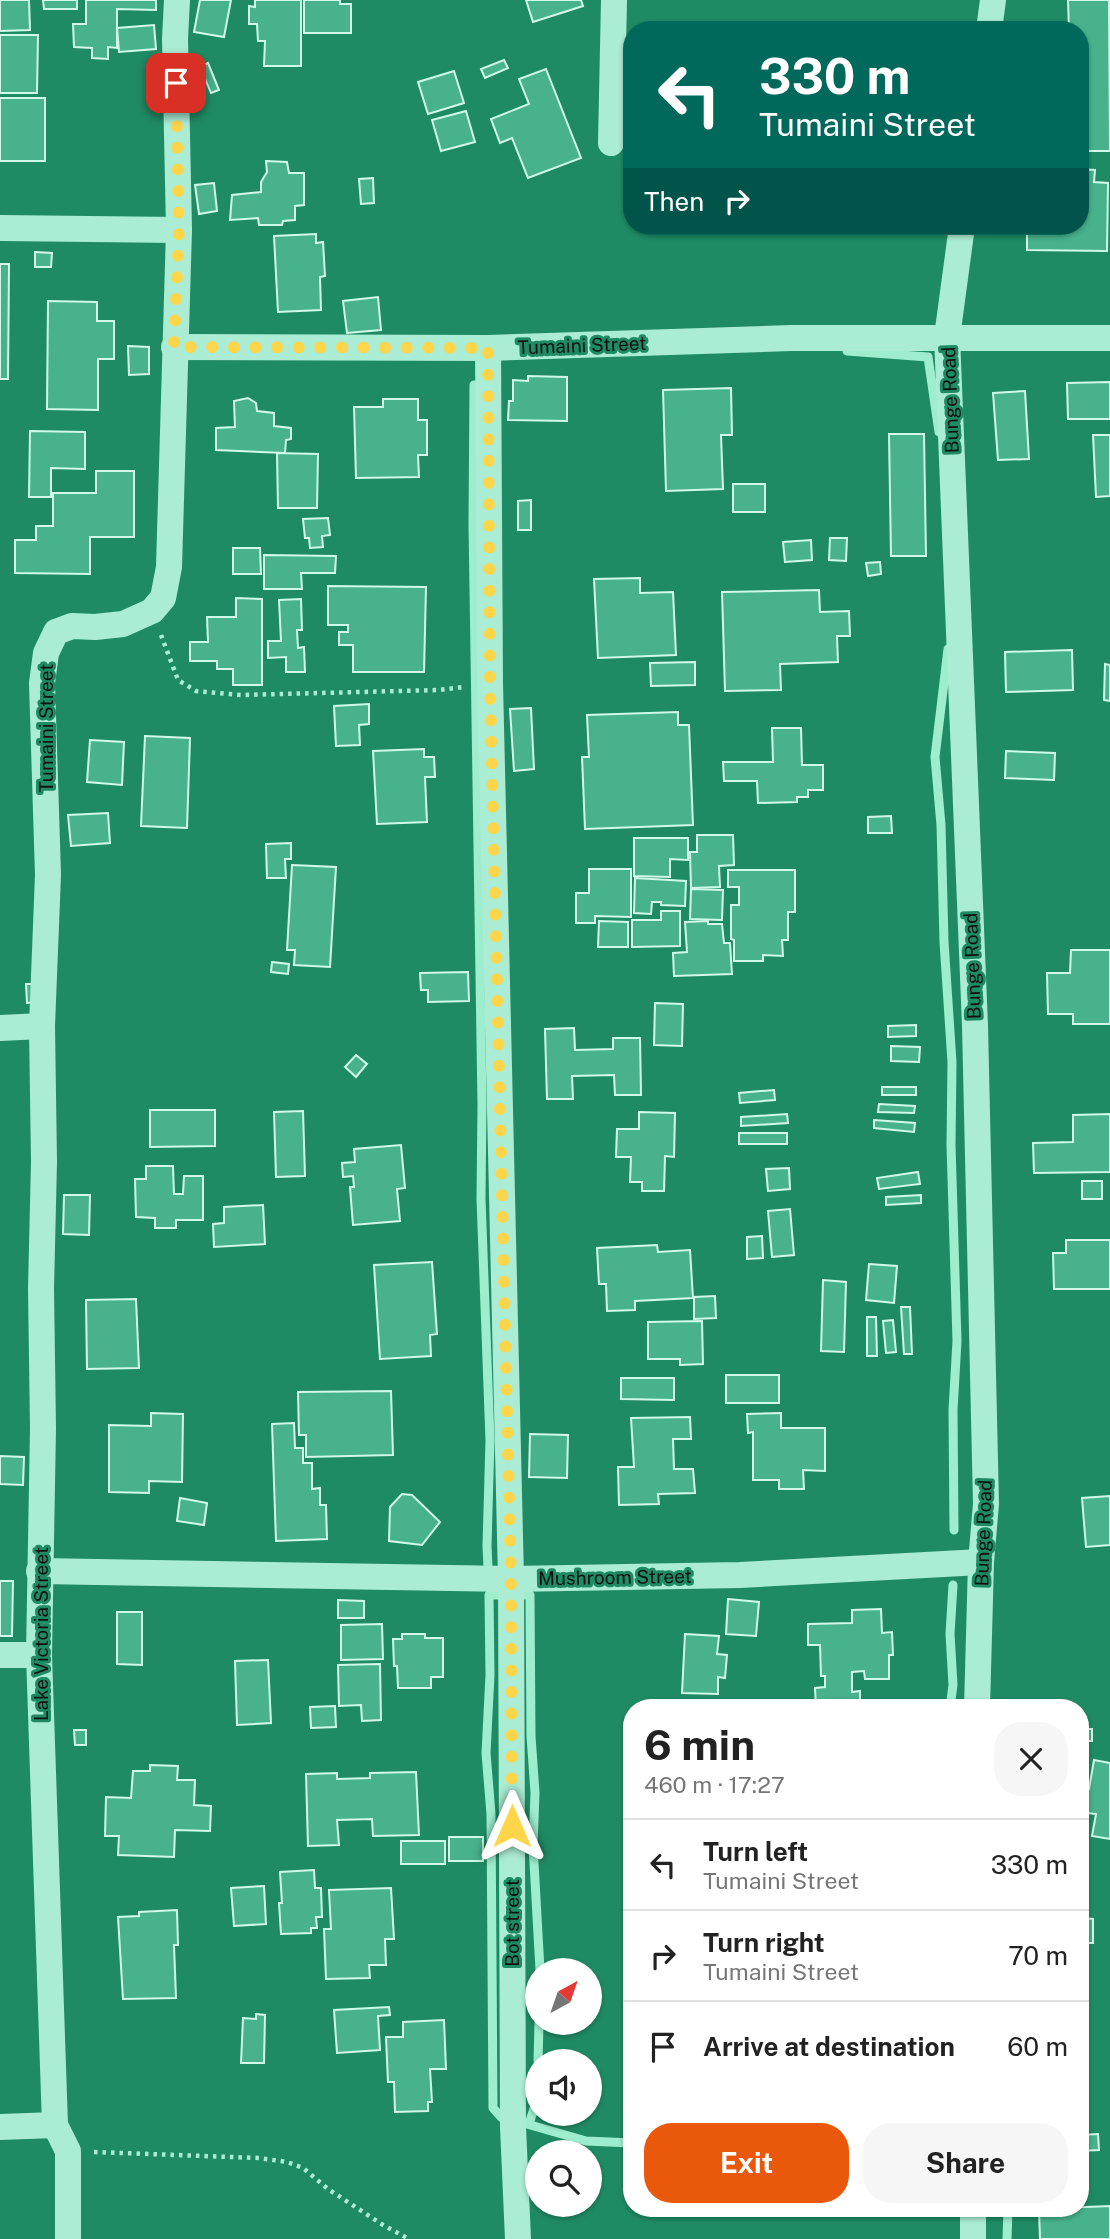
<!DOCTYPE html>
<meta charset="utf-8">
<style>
:root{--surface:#fff;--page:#f6f6f6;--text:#222;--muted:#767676;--line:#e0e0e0;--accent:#ea580c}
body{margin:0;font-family:"Public Sans",sans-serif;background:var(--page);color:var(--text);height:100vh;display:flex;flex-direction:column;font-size:26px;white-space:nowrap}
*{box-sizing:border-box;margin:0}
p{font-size:23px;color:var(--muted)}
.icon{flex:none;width:38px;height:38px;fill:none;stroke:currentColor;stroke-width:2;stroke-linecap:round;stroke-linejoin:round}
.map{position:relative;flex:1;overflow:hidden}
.side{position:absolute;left:623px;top:1699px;width:466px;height:518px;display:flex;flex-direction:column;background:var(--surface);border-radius:28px;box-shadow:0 2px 5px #0004}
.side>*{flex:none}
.banner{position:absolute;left:623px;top:21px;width:466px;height:214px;border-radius:28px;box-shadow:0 2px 5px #0004;background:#00695c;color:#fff;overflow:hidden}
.needle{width:46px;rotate:40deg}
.buttons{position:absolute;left:525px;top:1958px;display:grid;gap:14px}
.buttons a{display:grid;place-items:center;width:77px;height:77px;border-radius:50%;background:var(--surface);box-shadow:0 2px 5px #0004;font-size:35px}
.pin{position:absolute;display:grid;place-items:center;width:60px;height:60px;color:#fff;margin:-30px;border-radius:14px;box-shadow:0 4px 10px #0006}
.me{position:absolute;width:77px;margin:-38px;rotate:0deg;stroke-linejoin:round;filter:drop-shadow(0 0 5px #0008)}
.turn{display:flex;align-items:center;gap:24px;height:147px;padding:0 21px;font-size:32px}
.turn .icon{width:91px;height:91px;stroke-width:2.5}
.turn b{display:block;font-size:49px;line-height:60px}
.then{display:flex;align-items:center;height:66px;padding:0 21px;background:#0003;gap:14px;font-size:26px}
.round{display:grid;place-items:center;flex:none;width:74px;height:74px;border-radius:28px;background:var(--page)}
.head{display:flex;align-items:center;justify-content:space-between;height:119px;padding:0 21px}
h1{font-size:42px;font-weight:700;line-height:52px}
.button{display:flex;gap:14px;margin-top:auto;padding:14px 21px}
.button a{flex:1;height:80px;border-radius:28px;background:var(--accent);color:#fff;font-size:28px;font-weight:700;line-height:80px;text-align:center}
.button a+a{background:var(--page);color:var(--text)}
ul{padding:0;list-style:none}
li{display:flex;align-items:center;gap:21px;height:91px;padding:0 21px;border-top:2px solid var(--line)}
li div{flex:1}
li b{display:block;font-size:26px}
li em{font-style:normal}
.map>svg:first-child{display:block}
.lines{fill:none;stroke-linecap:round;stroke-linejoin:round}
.stream{stroke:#9eedcf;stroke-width:9}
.building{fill:#47b28c;stroke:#d0f9e9;stroke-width:2}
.path{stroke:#abecd4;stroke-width:4.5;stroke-dasharray:3.5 5;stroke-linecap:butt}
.street{stroke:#abecd4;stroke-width:26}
.route{stroke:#ffd54a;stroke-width:12;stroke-dasharray:0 21.6}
.labels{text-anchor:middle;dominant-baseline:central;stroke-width:6;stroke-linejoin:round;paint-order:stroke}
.street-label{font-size:19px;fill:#111;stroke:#1f8b64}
</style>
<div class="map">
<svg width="1110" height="2239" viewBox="0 0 1110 2239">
<rect width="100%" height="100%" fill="#1f8b64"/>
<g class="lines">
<g class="stream">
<path d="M847,351l81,6 11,75"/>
<path d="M474,385l-1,140 9,580 -1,94 9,241 -3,106 1,22"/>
<path d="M948,649l-13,108 6,68 3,117 8,120 -1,83 6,196 -4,69 1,120"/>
<path d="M950,1708l3,-23 -3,-51 3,-49"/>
<path d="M538,2062l1,-39"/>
<path d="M502,2118l-9,-10 -2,-294 -5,-61 4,-78 -1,-80h41l1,141 4,57 -2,52 7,125"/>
<path d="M520,2122l66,19 46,2"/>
<path d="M529,2124l8,-25"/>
<path d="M1007,2239l1,-31"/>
</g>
</g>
<g class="building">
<path d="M0,0h29l1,30 -30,1z"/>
<path d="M43,0h34v9h-33z"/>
<path d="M86,0h70v10l-39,-1v39l-9,-1v12l-16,-1v-10l-18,-1 -1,-23h13z"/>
<path d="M200,0h31l-7,37 -30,-5z"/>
<path d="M255,0h46v66h-37l1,-25h-7l-1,-17h-8v-18l6,1z"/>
<path d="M304,0h36v4h11v29h-47z"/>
<path d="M526,0h55l2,6 -50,16z"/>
<path d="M1068,0h41l1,151h-30v-121h-11z"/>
<path d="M154,25l2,24 -37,3 -2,-24z"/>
<path d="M0,35h38l-1,58h-37z"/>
<path d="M504,60l4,8 -23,10 -4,-9z"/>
<path d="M208,63l11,27 -8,3 -11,-26z"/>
<path d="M546,69l35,89 -53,20 -16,-40 -12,5 -9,-24 38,-15 -10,-25z"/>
<path d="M454,71l10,32 -36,11 -10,-32z"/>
<rect x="0" y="98" width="45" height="63"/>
<path d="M466,111l9,31 -34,9 -9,-31z"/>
<path d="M266,161l21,1 2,11h15v32l-9,1v14l-12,1 -1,4h-23l-1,-7 -28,2 2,-25 29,-3v-10l6,-10z"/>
<path d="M1080,169l15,1 -1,12 14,1 -1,68 -80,-1v-24h53z"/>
<path d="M373,178l1,25 -13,1 -2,-25z"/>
<path d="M214,183l3,28 -18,3 -4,-29z"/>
<path d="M316,234v9l7,-1 2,34 -5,1 1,33 -43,2 -4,-76z"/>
<path d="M35,252l17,1 -1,14h-16z"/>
<path d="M0,264h9l-1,115h-8z"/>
<path d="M378,297l3,33 -34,3 -4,-32z"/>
<path d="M48,301l49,1v19h17v38h-16v51l-51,-1z"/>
<path d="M128,346l21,1v27l-20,1z"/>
<path d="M528,376l39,1v44l-59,-1 1,-19h4v-21l15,1z"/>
<path d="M1110,382v37h-42l-1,-36z"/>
<path d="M731,388l1,47h-11l2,54 -57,2 -3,-101z"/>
<path d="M1025,391l4,68 -31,1 -5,-67z"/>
<path d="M248,398l8,5 1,8 17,2v13l17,2v11l-5,1 -1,13 -69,-3v-22l19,-1 -1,-26z"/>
<path d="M383,399h35v21h9v35h-9l1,22 -63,1 -2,-71h29z"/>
<path d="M30,431l55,1v37l-34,-1v29h-22z"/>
<path d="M889,434h35l2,122h-35z"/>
<path d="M1093,435h17v61l-14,1z"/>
<path d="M277,453l41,1 -1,54h-39z"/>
<path d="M96,471h38v66h-44v37l-75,-1v-33h21v-14h17v-33h43z"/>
<rect x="733" y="484" width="32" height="28"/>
<path d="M531,500v30h-13v-29z"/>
<path d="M328,518l2,17 -8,1 1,11 -13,1 -1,-10h-4l-2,-19z"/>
<path d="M830,538h17l-1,23 -17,-1z"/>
<path d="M811,540l1,20 -27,2 -2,-20z"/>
<path d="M233,548h27l1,26h-28z"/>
<path d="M264,555l72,1 -1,17h-34l1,16h-38z"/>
<path d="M880,562l1,12 -13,2 -2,-13z"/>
<path d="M640,578v15l33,-1 3,63 -78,3 -4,-79z"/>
<path d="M328,586l98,1 -2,85h-71v-27h-14v-13h9v-7h-20z"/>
<path d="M819,590l1,22 29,-1 1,25h-13l1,26 -58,2 1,26 -56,1 -3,-99z"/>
<path d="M236,598l26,1v86h-29v-16h-16v-8h-27v-19h18l-1,-25h29z"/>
<path d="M301,599l1,31h-5l1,18 6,-1 1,25h-19v-15l-18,1v-17h13l-2,-41z"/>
<path d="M1072,650l1,40 -67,2 -1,-40z"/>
<path d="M695,662v23l-44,1 -1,-23z"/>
<path d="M1105,664l5,1v36l-6,-1z"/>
<path d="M369,704v20l-10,1 1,20 -24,1 -2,-40z"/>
<path d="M531,708l3,61 -20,2 -4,-62z"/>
<path d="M678,712v13h11l4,100 -108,4 -3,-72h7l-2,-42z"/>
<path d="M772,728h29l1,37h21v25h-15v7h-11v5l-39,1 -1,-22h-33l-1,-19h50z"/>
<path d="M145,736l45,2 -3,90 -46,-2z"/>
<path d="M90,740l34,2 -2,43 -35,-3z"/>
<path d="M424,749v8h10l1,20h-10l2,45 -50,2 -4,-73z"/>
<path d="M1006,751l49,2 -1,27 -49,-2z"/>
<path d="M108,813l2,30 -39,3 -3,-31z"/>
<path d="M891,816l1,17h-24v-16z"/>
<path d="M697,835h36l1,30 -15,1 1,21 -29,1 -1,-36h7z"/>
<path d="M634,838h54v22l-18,-1v18l-36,-1z"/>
<path d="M291,843v16h-6l1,19h-19l-1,-34z"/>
<path d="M292,865l44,2 -6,100 -36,-2 1,-15h-8z"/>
<path d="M589,869h42v48l-36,-1v7h-19v-30h13z"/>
<path d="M728,870h67v42h-7v28h-6l1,16 -20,-1v6h-29v-21l-3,-1v-34h8v-18h-11z"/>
<path d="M635,878l51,3 -1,25 -24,-1v-3h-9l-1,12 -17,-1z"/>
<path d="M691,889l32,1 -1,30 -32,-1z"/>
<path d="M661,911h19v35l-48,1v-27h29z"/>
<path d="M599,921l29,1v25h-30z"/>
<path d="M708,921v3h14l2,19h6l2,31 -58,2 -1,-23 14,-1 -2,-30z"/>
<path d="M1071,950h39v74h-37v-10h-25l-1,-41h23z"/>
<path d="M272,962l17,2 -1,10 -17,-2z"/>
<path d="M468,972l1,29 -41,1v-12h-7l-1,-17z"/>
<path d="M26,984h11l1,18 -11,1z"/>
<path d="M655,1003l28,1 -1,42 -28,-1z"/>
<path d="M916,1025v11l-28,1v-11z"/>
<path d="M574,1028l1,22 38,-1v-11h27l1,57h-26l-1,-20 -42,1 1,23h-26l-2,-70z"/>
<path d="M891,1046l29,1 -1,15 -28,-1z"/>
<path d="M356,1055l11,9 -11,13 -11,-10z"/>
<rect x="882" y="1087" width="34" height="8"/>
<path d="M774,1090l1,10 -35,3 -1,-10z"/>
<path d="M879,1104l36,2 -1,7 -36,-1z"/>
<path d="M150,1110h65v36l-65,1z"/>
<path d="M303,1111l2,65 -29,1 -2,-65z"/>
<path d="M639,1112l36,1 -1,44 -9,-1 -1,35h-22v-9h-12l1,-25h-15l1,-28h22z"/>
<path d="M787,1114l1,9 -47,3v-9z"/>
<path d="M1110,1114v58l-76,1 -1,-30 40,-1v-27z"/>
<path d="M874,1120l41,3 -1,9 -40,-4z"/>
<rect x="739" y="1133" width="48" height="11"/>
<path d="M401,1145l4,43 -8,1 3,32 -47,4 -3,-38h4l-1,-11 -10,1 -1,-14 13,-1 -1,-13z"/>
<path d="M146,1166h27l1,28h9l1,-18h19v44h-27v8h-21v-10l-19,-1 -1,-38h11z"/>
<path d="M789,1168l1,21 -22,2 -2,-22z"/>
<path d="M918,1172l2,12 -41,5 -2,-11z"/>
<rect x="1082" y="1181" width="20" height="18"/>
<path d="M64,1195h26l-1,40 -26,-1z"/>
<path d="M921,1195v8l-35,2v-8z"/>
<path d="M263,1205l2,39 -51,3 -1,-23 11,-1v-16z"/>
<path d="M790,1209l4,46 -22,2 -4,-46z"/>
<path d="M762,1236l1,22 -16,1v-22z"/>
<path d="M1066,1240h44v49h-56l-1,-36h13z"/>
<path d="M657,1245l1,7 32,-2 3,48 -58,3v9l-28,1 -1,-27h-7l-2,-36z"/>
<path d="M432,1262l5,72 -7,1 1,21 -51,3 -6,-94z"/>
<path d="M869,1264l28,2 -3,37 -28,-3z"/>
<path d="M823,1280l23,2 -2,70 -23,-1z"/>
<path d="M715,1296l1,22 -22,1v-22z"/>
<path d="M136,1299l3,69 -52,1 -1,-69z"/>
<path d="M901,1307h9l2,47h-8z"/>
<path d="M867,1317h9l1,39h-10z"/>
<path d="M893,1320l3,32 -10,1 -3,-32z"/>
<path d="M702,1321l1,43 -23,1v-6h-32v-37z"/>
<rect x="726" y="1375" width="53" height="28"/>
<path d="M621,1378h53v22l-53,-1z"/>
<path d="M391,1391l2,64 -87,2v-22h-7l-1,-43z"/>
<path d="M151,1413l32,1 -1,68 -33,-1v12l-40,-1v-67l42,1z"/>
<path d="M781,1413v15h44v43l-22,-1 1,19h-25v-9h-26v-48l-5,1 -1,-19z"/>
<path d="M690,1417l1,22h-18l1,30h19l2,24 -37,1 1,10 -40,1 -1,-38h16l-3,-49z"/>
<path d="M294,1423l1,25h8v15h9v26l8,-1v17h6l1,34 -51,2 -4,-117z"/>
<path d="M530,1434l38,1 -1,43 -38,-1z"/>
<path d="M0,1456l24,1 -1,28 -23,-1z"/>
<path d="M402,1494l10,1 28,27 -18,23 -33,-4 1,-34z"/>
<path d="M1110,1496v49l-24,2 -4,-49z"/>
<path d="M180,1498l27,5 -3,22 -27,-4z"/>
<path d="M0,1581h13l-1,55h-12z"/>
<path d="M728,1599l31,3 -3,34 -30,-2z"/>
<path d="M338,1600l26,1v17h-26z"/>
<path d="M881,1609l1,24 10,-1 1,23h-4v24h-24l-1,-8 -12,1v20l8,-1v16l-44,1 -1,-20 10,-1v-11h-4l-1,-31h-12v-21l44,-1v-13z"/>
<path d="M117,1612h25v53l-25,-1z"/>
<path d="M382,1624l1,35 -42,1v-35z"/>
<path d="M402,1634h23v4h18v39h-12v11h-33l-1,-22h-3l-1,-27h9z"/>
<path d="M685,1634l34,2 -2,18 10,1 -2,23 -7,-1v17l-36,-1z"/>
<path d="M268,1660l3,63 -34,2 -2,-64z"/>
<path d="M380,1664l1,56 -19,1 -1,-16 -22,1 -1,-41z"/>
<path d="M335,1706l1,21 -25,1 -1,-21z"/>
<rect x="1080" y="1729" width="12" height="12"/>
<path d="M74,1730h12v15h-11z"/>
<path d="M1094,1760l16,3v76l-18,-3 4,-22 -16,-2v-25l9,2z"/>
<path d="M150,1765l28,1 -1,14h18l-1,25 17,1 -1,25 -35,-1 -1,27 -56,-2 1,-19h-14l1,-39 25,1 2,-27h17z"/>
<path d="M416,1772l3,63 -46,1 -1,-17 -35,1 2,25 -31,1 -2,-72 31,-1v6l33,-1v-5z"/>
<rect x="449" y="1837" width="34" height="24"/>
<rect x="401" y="1841" width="44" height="23"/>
<path d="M314,1870l1,18h6l1,29h-6l1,11h-6v5l-30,1 -2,-31h3l-2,-31z"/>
<path d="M264,1886l2,38 -32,2 -3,-38z"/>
<path d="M391,1888l3,51h-9l1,26h-17l1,13 -44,1 -2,-50h7l-2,-39z"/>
<path d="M177,1910l1,35h-4l2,53 -53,1 -5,-82 21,-1v-4z"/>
<path d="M1080,1918l13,1v24h-13z"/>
<path d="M389,2007l1,8 -12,1 2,34 -43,3 -3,-43z"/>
<path d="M256,2014l9,1 -1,48h-23l2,-45 13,1z"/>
<path d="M444,2020l2,49h-16l2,33h-4v9l-33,1 -1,-30h-6l-2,-45h17v-15z"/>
<path d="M1098,2134l1,16 -19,1v-16z"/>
<path d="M1110,2206v33h-70l-1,-30z"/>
</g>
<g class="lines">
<g class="path">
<path d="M161,635l17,45 18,11 45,4 198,-5 25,-3"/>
<path d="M94,2152l165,6 28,4 16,6 25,21 55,36 26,14"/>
</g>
<g class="street">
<path d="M989,30l4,-30"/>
<path d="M611,143l3,-143"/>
<path d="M962,226l-15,111 28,689 11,478 -5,58 -4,146"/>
<path d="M0,228l179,2"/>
<path d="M174,347l314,1 303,-10h319"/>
<path d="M488,348l2,335 21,896 2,548 5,112"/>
<path d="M0,1028l42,-2"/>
<path d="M39,1571l472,8 229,-4 241,-13"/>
<path d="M0,1655h39"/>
<path d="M0,2127l55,-2"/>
<path d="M68,2239v-88l-13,-26 -16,-470 4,-227 -2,-139 3,-127 -2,-136 6,-151 -6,-192 4,-30 10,-21 16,-6 23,1 28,-3 29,-13 11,-13 6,-31 10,-337 -4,-191 2,-39"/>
<path d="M973,2239v-31"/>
</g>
</g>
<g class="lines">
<path class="route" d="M176,83l3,147 -5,117 314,1 2,335 21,896 1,247"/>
</g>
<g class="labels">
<g class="street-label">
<text transform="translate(582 345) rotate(-2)">Tumaini Street</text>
<text transform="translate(950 400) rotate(-92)">Bunge Road</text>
<text transform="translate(46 728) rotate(-90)">Tumaini Street</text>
<text transform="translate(972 966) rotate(-92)">Bunge Road</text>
<text transform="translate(983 1533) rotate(-88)">Bunge Road</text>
<text transform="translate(615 1577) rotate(-1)">Mushroom Street</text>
<text transform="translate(41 1634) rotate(-90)">Lake Victoria Street</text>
<text transform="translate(512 1923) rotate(-90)">Bot street</text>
</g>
</g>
</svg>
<div class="buttons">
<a><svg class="needle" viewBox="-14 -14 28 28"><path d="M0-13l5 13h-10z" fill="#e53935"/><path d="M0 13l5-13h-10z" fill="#767676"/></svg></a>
<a><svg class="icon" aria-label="sound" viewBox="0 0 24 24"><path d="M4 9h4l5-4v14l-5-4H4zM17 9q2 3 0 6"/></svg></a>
<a><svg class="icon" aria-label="search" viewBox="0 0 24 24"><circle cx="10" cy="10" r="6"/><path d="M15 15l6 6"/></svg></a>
</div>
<div class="pin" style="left:176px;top:83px;background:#d93025"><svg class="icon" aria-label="arrive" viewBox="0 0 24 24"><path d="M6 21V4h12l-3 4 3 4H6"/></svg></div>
<svg class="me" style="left:512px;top:1826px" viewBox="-20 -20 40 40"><path d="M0-17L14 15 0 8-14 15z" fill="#ffd54a" stroke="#fff" stroke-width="4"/></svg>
<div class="banner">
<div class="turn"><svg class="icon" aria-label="left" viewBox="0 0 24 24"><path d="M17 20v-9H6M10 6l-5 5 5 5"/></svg><div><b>330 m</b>Tumaini Street</div></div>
<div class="then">Then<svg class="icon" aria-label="right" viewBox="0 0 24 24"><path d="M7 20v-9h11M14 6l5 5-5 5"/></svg></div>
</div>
<section class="side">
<div class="head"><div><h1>6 min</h1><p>460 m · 17:27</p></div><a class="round"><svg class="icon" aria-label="close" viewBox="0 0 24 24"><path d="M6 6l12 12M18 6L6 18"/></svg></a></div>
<ul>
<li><svg class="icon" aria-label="left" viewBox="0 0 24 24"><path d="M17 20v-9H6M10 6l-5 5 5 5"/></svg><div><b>Turn left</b><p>Tumaini Street</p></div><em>330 m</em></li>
<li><svg class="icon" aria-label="right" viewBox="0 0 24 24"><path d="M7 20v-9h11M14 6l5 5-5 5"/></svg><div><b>Turn right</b><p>Tumaini Street</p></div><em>70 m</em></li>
<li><svg class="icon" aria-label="arrive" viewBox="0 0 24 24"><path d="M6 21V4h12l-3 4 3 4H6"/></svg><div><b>Arrive at destination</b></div><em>60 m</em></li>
</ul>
<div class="button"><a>Exit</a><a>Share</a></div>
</section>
</div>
